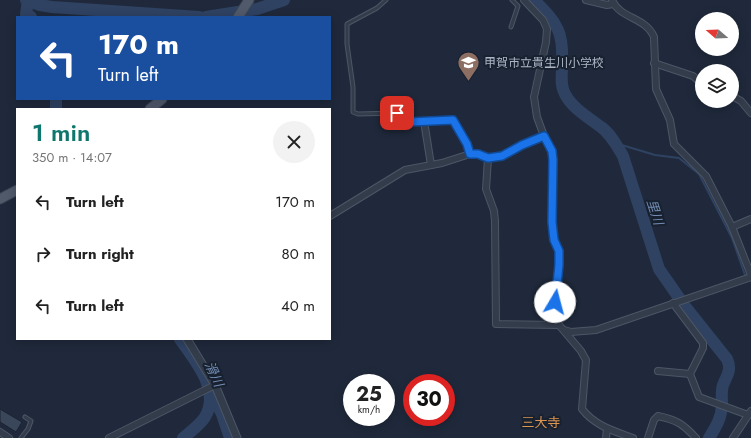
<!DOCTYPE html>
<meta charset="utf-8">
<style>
:root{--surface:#fff;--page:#f2f2f2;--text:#222;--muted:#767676;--accent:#0f766e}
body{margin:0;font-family:Jost,"Noto Sans JP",sans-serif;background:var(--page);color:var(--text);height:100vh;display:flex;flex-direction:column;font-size:15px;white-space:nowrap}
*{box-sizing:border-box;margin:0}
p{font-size:13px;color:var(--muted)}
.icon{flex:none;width:22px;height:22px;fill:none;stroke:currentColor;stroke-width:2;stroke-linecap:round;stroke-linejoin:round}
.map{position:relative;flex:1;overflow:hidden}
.sheet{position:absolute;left:16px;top:108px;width:315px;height:232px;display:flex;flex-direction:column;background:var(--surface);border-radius:0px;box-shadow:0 2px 10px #0003}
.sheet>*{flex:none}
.top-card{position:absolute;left:16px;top:16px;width:315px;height:84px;border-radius:0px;box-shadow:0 2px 10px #0003;background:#1a4fa0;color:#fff;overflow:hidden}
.needle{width:26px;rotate:289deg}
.buttons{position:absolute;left:695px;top:12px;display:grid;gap:8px}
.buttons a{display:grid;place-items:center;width:44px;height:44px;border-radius:50%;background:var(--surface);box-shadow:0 2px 10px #0003;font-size:20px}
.speed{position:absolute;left:343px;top:374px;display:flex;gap:8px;font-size:20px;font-weight:700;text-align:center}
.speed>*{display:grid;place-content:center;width:52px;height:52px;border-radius:50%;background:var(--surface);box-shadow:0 2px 10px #0003;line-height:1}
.speed small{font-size:10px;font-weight:400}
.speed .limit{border:6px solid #d22;background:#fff;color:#111}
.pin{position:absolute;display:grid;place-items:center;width:34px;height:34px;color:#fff;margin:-17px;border-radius:8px;box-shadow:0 2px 6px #0006}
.me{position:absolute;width:44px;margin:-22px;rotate:8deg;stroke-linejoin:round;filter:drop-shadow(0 0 3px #0008)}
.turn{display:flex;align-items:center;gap:14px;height:84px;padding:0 16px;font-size:18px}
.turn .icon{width:52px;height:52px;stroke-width:2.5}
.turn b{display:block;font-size:28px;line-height:34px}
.round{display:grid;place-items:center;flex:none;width:42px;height:42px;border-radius:21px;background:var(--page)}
.summary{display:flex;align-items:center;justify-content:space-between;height:68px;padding:0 16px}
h1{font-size:24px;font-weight:600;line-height:30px;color:var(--accent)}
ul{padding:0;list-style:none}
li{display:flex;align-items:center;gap:12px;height:52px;padding:0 16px}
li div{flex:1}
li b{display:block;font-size:15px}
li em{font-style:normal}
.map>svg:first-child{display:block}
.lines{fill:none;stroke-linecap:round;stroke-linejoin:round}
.stream{stroke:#2f4262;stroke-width:2}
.river{stroke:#2f4262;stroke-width:12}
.building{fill:#3a475b;stroke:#1a2331}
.service-casing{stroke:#4d5665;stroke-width:5}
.minor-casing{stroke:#4d5665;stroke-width:8}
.tertiary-casing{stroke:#4d5665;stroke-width:9}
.primary-casing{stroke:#3c4554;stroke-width:11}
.service{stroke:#333c4b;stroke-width:3}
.minor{stroke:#333c4b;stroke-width:6}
.tertiary{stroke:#333c4b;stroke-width:7}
.primary{stroke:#505a6b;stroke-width:9}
.route-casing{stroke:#114b97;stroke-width:10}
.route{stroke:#1a73e8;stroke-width:7}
.labels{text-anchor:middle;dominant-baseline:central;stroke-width:4;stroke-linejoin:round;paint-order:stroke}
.poi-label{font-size:12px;fill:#adb6c7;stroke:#18212f;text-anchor:start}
.water-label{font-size:13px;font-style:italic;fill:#728bb2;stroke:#18212f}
.neighbourhood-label{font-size:13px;fill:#dd9552;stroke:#18212f}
</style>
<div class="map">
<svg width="751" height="438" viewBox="0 0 751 438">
<rect width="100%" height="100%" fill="#1f293b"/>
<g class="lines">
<path class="stream" d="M615,143l40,12 24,3 20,16 33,64 13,37"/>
<g class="river">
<path d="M26,0l14,5 12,2 147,10"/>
<path d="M534,0c24,24 30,32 28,67 0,10 -2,18 3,27 7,14 24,24 36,33 10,7 16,19 22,29l36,113 25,36 43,54c5,11 0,16 -4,26 -2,6 -1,12 -1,19 0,13 -6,23 -13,34"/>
<path d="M28,1l-2,13 5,3"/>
<path d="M206,17l51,-8 27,-9"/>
<path d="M56,99v10"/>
<path d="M180,339c15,22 41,51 25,78 -5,8 -15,15 -22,21"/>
<path d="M211,393l11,21 8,24"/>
</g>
</g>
<path class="building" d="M0,409l22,13 -6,10 -16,-10z"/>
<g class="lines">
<defs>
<g id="service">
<path d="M386,0l-9,8 -30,16v20l6,43v25l5,2 39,-1 12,9 15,-1"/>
<path d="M511,27l7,-21 -6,-6"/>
<path d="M21,438l7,-9 3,-8 -6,-4"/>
</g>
<g id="minor">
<path d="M524,0l19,20 4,9 -1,13 -12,55 3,20 7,19 7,15 2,9 -1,62 2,18 5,11v14l-4,52 4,8 22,26 5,9 -4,49c13,17 32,22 51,29"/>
<path d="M586,0l21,5 6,-1"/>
<path d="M612,0c8,19 34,17 42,37l2,52 14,31 4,24 32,32 26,51 19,48"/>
<path d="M654,63l39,13 9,8"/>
<path d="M732,96l9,5 10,12"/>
<path d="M488,158l-2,31 8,22 1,10 1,103 63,1"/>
<path d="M431,165l-7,-44 29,-1 14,24 3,10"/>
<path d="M330,216l75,-46 37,-7 28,-9h8l10,4 14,-2 20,-11 22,-9"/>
<path d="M732,227l19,-8"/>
<path d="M673,303l30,40v5l-13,26 9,23 49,18"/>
<path d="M564,330l7,2 25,-2 155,-53"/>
<path d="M658,371l32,3"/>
<path d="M0,432l9,6"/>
<path d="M109,438l106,-53"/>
<path d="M606,438l1,-9"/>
<path d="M648,438l6,-18 4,-4c19,4 25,8 38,22"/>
<path d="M733,438l18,-27"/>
</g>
<path id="tertiary" d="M187,339l28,46 22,53"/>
<g id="primary">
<path d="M238,17l11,-17"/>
<path d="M150,109l12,-10"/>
<path d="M0,199l17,-9"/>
</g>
</defs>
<use href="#service" class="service-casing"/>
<use href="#minor" class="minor-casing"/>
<use href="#tertiary" class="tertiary-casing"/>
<use href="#primary" class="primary-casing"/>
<use href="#service" class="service"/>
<use href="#minor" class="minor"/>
<use href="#tertiary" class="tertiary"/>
<use href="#primary" class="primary"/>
</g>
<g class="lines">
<defs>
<path id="route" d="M397,113l12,9 44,-2 14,24 3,10h8l10,4 14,-2 20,-11 22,-9 8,15 1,9 -1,62 2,18 5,11v14l-4,37"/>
</defs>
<use href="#route" class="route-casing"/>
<use href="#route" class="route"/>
</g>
<defs>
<symbol id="school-pin" viewBox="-11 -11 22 30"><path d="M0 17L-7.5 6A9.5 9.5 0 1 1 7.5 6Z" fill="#8d6e63" stroke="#18212f"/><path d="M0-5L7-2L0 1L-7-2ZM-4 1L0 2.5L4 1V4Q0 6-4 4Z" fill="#fff"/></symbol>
</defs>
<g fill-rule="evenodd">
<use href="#school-pin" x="456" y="50" width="25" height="34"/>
</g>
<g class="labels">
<g class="poi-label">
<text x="484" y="63">甲賀市立貴生川小学校</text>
</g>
<g class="water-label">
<text transform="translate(655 212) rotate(72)">里川</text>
<text transform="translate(214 374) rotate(65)">滑川</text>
</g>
<g class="neighbourhood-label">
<text x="541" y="422">三大寺</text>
</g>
</g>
</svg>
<div class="buttons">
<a><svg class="needle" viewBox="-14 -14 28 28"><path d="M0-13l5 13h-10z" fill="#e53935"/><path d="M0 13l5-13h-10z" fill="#767676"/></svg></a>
<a><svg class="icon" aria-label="layers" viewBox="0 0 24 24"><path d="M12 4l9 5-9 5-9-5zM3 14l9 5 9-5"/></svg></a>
</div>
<div class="speed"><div>25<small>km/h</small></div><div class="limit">30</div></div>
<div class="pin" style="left:397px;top:113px;background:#d93025"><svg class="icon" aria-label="arrive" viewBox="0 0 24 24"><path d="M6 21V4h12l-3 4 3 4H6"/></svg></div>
<svg class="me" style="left:555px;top:302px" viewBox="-20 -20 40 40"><circle r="19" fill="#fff"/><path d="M0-13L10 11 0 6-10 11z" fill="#1a73e8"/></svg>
<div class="top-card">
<div class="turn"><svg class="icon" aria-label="left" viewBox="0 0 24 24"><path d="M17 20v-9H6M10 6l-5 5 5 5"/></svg><div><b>170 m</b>Turn left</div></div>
</div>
<section class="sheet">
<div class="summary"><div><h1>1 min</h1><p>350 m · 14:07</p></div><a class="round"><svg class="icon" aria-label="close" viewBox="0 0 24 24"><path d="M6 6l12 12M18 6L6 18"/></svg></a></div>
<ul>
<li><svg class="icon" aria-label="left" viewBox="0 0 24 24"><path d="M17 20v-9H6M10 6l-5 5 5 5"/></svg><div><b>Turn left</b></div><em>170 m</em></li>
<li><svg class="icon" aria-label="right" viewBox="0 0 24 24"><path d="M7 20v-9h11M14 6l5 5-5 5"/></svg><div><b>Turn right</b></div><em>80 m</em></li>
<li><svg class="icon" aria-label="left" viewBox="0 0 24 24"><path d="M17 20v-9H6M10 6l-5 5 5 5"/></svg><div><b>Turn left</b></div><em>40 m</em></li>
</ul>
</section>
</div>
